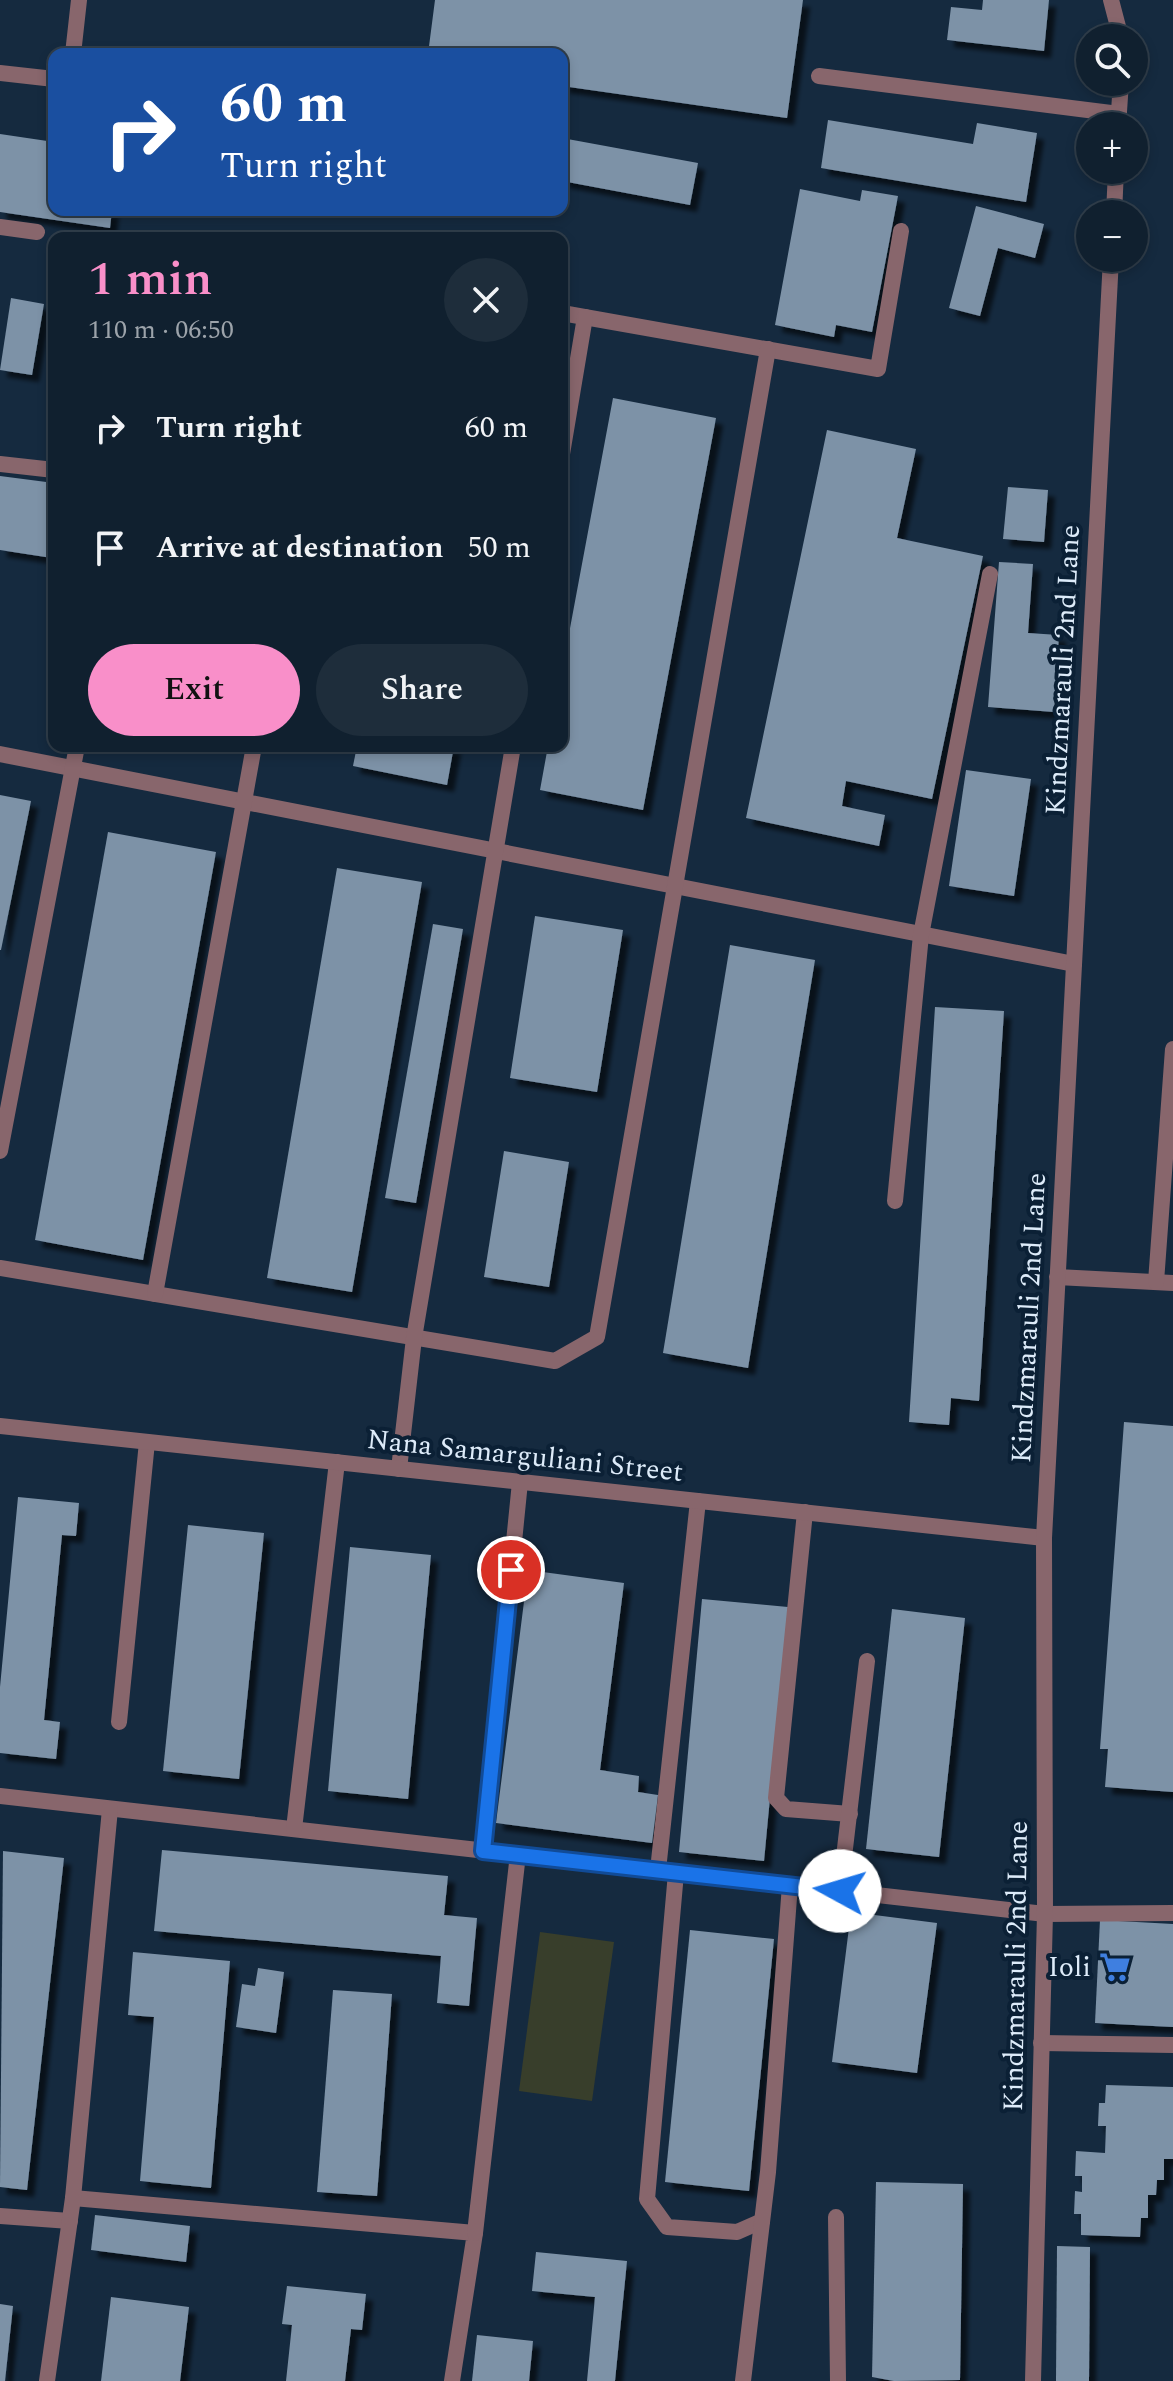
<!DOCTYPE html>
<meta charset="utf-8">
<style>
:root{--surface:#10202f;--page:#1e2d3b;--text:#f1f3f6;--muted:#9ca3aa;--line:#303e4b;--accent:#f98fc9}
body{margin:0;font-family:Spectral,serif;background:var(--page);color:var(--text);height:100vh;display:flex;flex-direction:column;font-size:30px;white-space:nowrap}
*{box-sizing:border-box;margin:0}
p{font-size:26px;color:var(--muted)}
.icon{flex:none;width:44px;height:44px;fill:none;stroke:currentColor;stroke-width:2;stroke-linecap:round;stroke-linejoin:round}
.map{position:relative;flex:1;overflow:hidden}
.side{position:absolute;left:48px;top:232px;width:520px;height:520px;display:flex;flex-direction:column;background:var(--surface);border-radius:16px;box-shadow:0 4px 12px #0003,0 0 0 2px var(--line)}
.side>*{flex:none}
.hud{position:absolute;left:48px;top:48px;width:520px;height:168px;border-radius:16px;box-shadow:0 4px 12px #0003,0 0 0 2px var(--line);background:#1a4fa0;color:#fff;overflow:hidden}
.fabs{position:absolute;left:1076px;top:24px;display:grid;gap:16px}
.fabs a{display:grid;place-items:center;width:72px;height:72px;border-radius:50%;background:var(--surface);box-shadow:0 4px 12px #0003,0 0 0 2px var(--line);font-size:40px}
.pin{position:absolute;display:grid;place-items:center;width:68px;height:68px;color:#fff;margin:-34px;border:4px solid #fff;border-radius:50%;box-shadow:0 2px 8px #0007}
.me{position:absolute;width:88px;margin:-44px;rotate:276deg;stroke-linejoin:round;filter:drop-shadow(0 0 6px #0008)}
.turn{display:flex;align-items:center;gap:28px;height:168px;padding:0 40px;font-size:36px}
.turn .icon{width:104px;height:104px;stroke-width:2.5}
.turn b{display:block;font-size:56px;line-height:68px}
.round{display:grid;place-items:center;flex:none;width:84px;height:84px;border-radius:42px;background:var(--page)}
.headline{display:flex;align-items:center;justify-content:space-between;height:136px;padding:0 40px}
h1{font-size:48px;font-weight:600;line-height:60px;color:var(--accent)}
.button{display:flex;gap:16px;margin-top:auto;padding:16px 40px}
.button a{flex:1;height:92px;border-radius:48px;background:var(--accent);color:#111;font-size:32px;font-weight:600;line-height:92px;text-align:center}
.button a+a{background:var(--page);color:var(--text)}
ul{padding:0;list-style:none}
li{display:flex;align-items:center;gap:24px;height:120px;padding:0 40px}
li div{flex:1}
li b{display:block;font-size:30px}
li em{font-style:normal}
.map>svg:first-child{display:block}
.green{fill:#383e2b}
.building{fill:#7d92a7;filter:url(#shadow)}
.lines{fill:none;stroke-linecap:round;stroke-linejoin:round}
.lane{stroke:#88666c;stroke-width:16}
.street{stroke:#88666c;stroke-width:16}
.route-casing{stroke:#114b97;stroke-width:20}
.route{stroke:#1a73e8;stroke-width:14}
.labels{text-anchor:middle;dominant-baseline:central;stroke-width:8;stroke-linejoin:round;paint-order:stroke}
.street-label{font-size:28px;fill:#ddebf9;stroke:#0b2035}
.poi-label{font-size:28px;fill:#ddebf9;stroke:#0b2035;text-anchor:end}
</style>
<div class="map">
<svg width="1173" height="2381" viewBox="0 0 1173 2381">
<defs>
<filter id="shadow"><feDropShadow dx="7" dy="7" stdDeviation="2" flood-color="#0009"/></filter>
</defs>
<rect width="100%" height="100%" fill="#152a3f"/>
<path class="green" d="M540,1932l74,10 -22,159 -73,-10z"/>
<g class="building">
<path d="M435,0h368l-16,118 -225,-32v-32h-134z"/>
<path d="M983,0h66l-5,51 -97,-11 4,-33 31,3z"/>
<path d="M828,120l145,24 4,-21 60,10 -11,69 -205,-34z"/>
<path d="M0,134l54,8v68h58l-2,18 -110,-16z"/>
<path d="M562,138l136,25 -8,42 -128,-24z"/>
<path d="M800,189l60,12 2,-11 36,6 -26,136 -36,-7 -2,12 -59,-12z"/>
<path d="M976,206l68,18 -9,34 -37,-10 -18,68 -31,-8z"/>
<path d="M11,298l33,6 -12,71 -32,-5z"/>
<path d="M613,398l103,20 -73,392 -103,-20 8,-44h14v-75z"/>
<path d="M827,430l89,19 -19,89 86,18 -51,243 -86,-18 -4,25 43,9 -6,31 -133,-28z"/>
<path d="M0,476l54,7 -2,75 -52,-8z"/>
<path d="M1008,487l40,3 -4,52 -41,-3z"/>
<path d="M999,562l34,2 -5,69 31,2 -5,77 -66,-5z"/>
<path d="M357,746h97l-7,39 -94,-19z"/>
<path d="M966,770l65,9 -17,117 -65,-10z"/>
<path d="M0,795l31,6 -30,149h-1z"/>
<path d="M108,832l108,20 -73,408 -108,-20z"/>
<path d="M337,868l85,14 -70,410 -85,-14z"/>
<path d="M535,916l88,14 -26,162 -87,-14z"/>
<path d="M433,924l30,5 -47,274 -31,-5z"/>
<path d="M730,945l85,15 -67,408 -85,-15z"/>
<path d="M935,1007l69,4 -25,390 -28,-3 -2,27 -40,-3z"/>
<path d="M504,1151l65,11 -20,125 -65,-10z"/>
<path d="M1124,1422l49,4v366l-68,-5 3,-38h-8z"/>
<path d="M18,1497l61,6 -3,33 -14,-1 -18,185 16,2 -4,37 -56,-6v-66z"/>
<path d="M188,1525l76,8 -25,246 -76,-8z"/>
<path d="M350,1547l81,8 -23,244 -80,-8z"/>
<path d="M528,1570l96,13 -24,187 39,6 -1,16 20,3 -6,48 -156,-20z"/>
<path d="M702,1599l86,8 -24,254 -85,-9z"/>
<path d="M892,1609l73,9 -26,239 -73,-8z"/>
<path d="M162,1850l286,26 -4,39 33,3 -8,88 -32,-3 4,-47 -287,-25z"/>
<path d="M3,1851l61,7 -37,332 -27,-3z"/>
<path d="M851,1912l86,11 -20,150 -85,-11z"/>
<path d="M1100,1920l73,4v103l-78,-4z"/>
<path d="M690,1930l84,9 -25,252 -84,-9z"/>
<path d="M133,1952l97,9 -19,227 -71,-7 14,-164 -26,-2z"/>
<path d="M258,1968l26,4 -8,61 -40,-6 6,-43 13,2z"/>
<path d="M333,1990l59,4 -15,202 -60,-4z"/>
<path d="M1106,2085l67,2v72h-9v21h-7l-1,15h-8v23h-7l-1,19 -59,-2v-21h-7l1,-23 7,1v-16h-7l1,-25 29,2 1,-27h-8l1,-23h6z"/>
<path d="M876,2182l87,2 -3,196 -66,1 -22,-4z"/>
<path d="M95,2215l95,11 -4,36 -95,-12z"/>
<path d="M1057,2246l33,1 -1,134h-33z"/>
<path d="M536,2252l91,9 -12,120h-28l8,-84 -63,-6z"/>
<path d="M287,2286l79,8 -4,36 -11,-1 -6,52h-59l6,-56 -10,-1z"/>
<path d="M111,2297l78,10 -9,74h-79z"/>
<path d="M0,2304l13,2 -8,75h-5z"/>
<path d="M477,2335l56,6 -4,40h-57z"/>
</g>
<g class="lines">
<g class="lane">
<path d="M1111,0l10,38"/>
<path d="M73,54l6,-54"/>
<path d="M0,73l54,6"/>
<path d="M819,76l300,38"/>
<path d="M0,227l37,5"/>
<path d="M562,313l316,56 23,-138"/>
<path d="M562,454l23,-137"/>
<path d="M0,754l1074,210"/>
<path d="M0,1151l77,-405"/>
<path d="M895,1201l26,-266 69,-361"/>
<path d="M0,1268l555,93 42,-24 171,-988"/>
<path d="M1057,1277l116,6"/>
<path d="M1156,1282l17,-233"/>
<path d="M155,1294l99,-548"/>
<path d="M399,1469l15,-131 99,-592"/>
<path d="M805,1512l-29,286 10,11 64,5"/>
<path d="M119,1722l28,-280"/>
<path d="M0,1796l1045,118 128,-1"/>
<path d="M294,1829l43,-367"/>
<path d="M483,1851l37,-369"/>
<path d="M658,1870l40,-369"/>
<path d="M676,1873l-29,326 20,28 70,5 25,-11"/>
<path d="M840,1891l27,-230"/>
<path d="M1041,2043l132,2"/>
<path d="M73,2198l402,35 -23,148"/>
<path d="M0,2216l70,5"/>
<path d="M836,2217l2,164"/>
<path d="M475,2233l43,-379"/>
<path d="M743,2381l25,-209 22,-287"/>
</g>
<g class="street">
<path d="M1118,126l3,-44"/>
<path d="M1114,214l2,-44"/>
<path d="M0,464l54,6"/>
<path d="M0,1426l1044,112"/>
<path d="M47,2381l26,-183 37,-389"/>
<path d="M1033,2381l12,-467 -1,-376 67,-1280"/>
</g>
</g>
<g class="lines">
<defs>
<path id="route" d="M511,1570l-28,281 357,40"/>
</defs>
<use href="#route" class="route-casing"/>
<use href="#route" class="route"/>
</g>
<defs>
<symbol id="supermarket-bare" viewBox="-9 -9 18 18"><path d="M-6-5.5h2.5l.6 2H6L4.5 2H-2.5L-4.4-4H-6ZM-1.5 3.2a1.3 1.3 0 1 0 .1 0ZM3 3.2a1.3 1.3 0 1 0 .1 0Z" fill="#3f7fe0" stroke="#0b2035" stroke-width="2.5" paint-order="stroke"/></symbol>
</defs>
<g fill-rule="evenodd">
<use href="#supermarket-bare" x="1093" y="1945" width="44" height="44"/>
</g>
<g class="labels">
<g class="street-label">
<text transform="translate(1063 670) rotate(-87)">Kindzmarauli 2nd Lane</text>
<text transform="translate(1029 1318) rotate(-87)">Kindzmarauli 2nd Lane</text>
<text transform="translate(525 1456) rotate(6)">Nana Samarguliani Street</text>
<text transform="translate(1016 1966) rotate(-89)">Kindzmarauli 2nd Lane</text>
</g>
<g class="poi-label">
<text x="1091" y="1967">Ioli</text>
</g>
</g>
</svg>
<div class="fabs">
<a><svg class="icon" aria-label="search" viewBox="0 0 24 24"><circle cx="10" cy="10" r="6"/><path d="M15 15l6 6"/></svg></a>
<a>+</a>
<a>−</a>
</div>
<div class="pin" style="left:511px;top:1570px;background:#d93025"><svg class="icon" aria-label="arrive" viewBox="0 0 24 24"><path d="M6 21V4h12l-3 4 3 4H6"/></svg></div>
<svg class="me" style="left:840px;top:1891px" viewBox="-20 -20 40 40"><circle r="19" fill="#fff"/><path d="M0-13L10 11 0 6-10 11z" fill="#1a73e8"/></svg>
<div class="hud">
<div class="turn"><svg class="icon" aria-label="right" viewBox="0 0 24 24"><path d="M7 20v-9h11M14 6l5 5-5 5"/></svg><div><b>60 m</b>Turn right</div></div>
</div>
<section class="side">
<div class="headline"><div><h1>1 min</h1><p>110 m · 06:50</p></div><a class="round"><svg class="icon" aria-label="close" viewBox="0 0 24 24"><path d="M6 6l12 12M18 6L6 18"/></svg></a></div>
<ul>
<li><svg class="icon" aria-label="right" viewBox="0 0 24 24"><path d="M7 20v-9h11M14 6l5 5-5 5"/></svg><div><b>Turn right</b></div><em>60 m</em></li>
<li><svg class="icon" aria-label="arrive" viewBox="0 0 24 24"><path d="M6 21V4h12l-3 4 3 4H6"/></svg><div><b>Arrive at destination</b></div><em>50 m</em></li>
</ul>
<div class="button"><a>Exit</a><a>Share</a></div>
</section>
</div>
